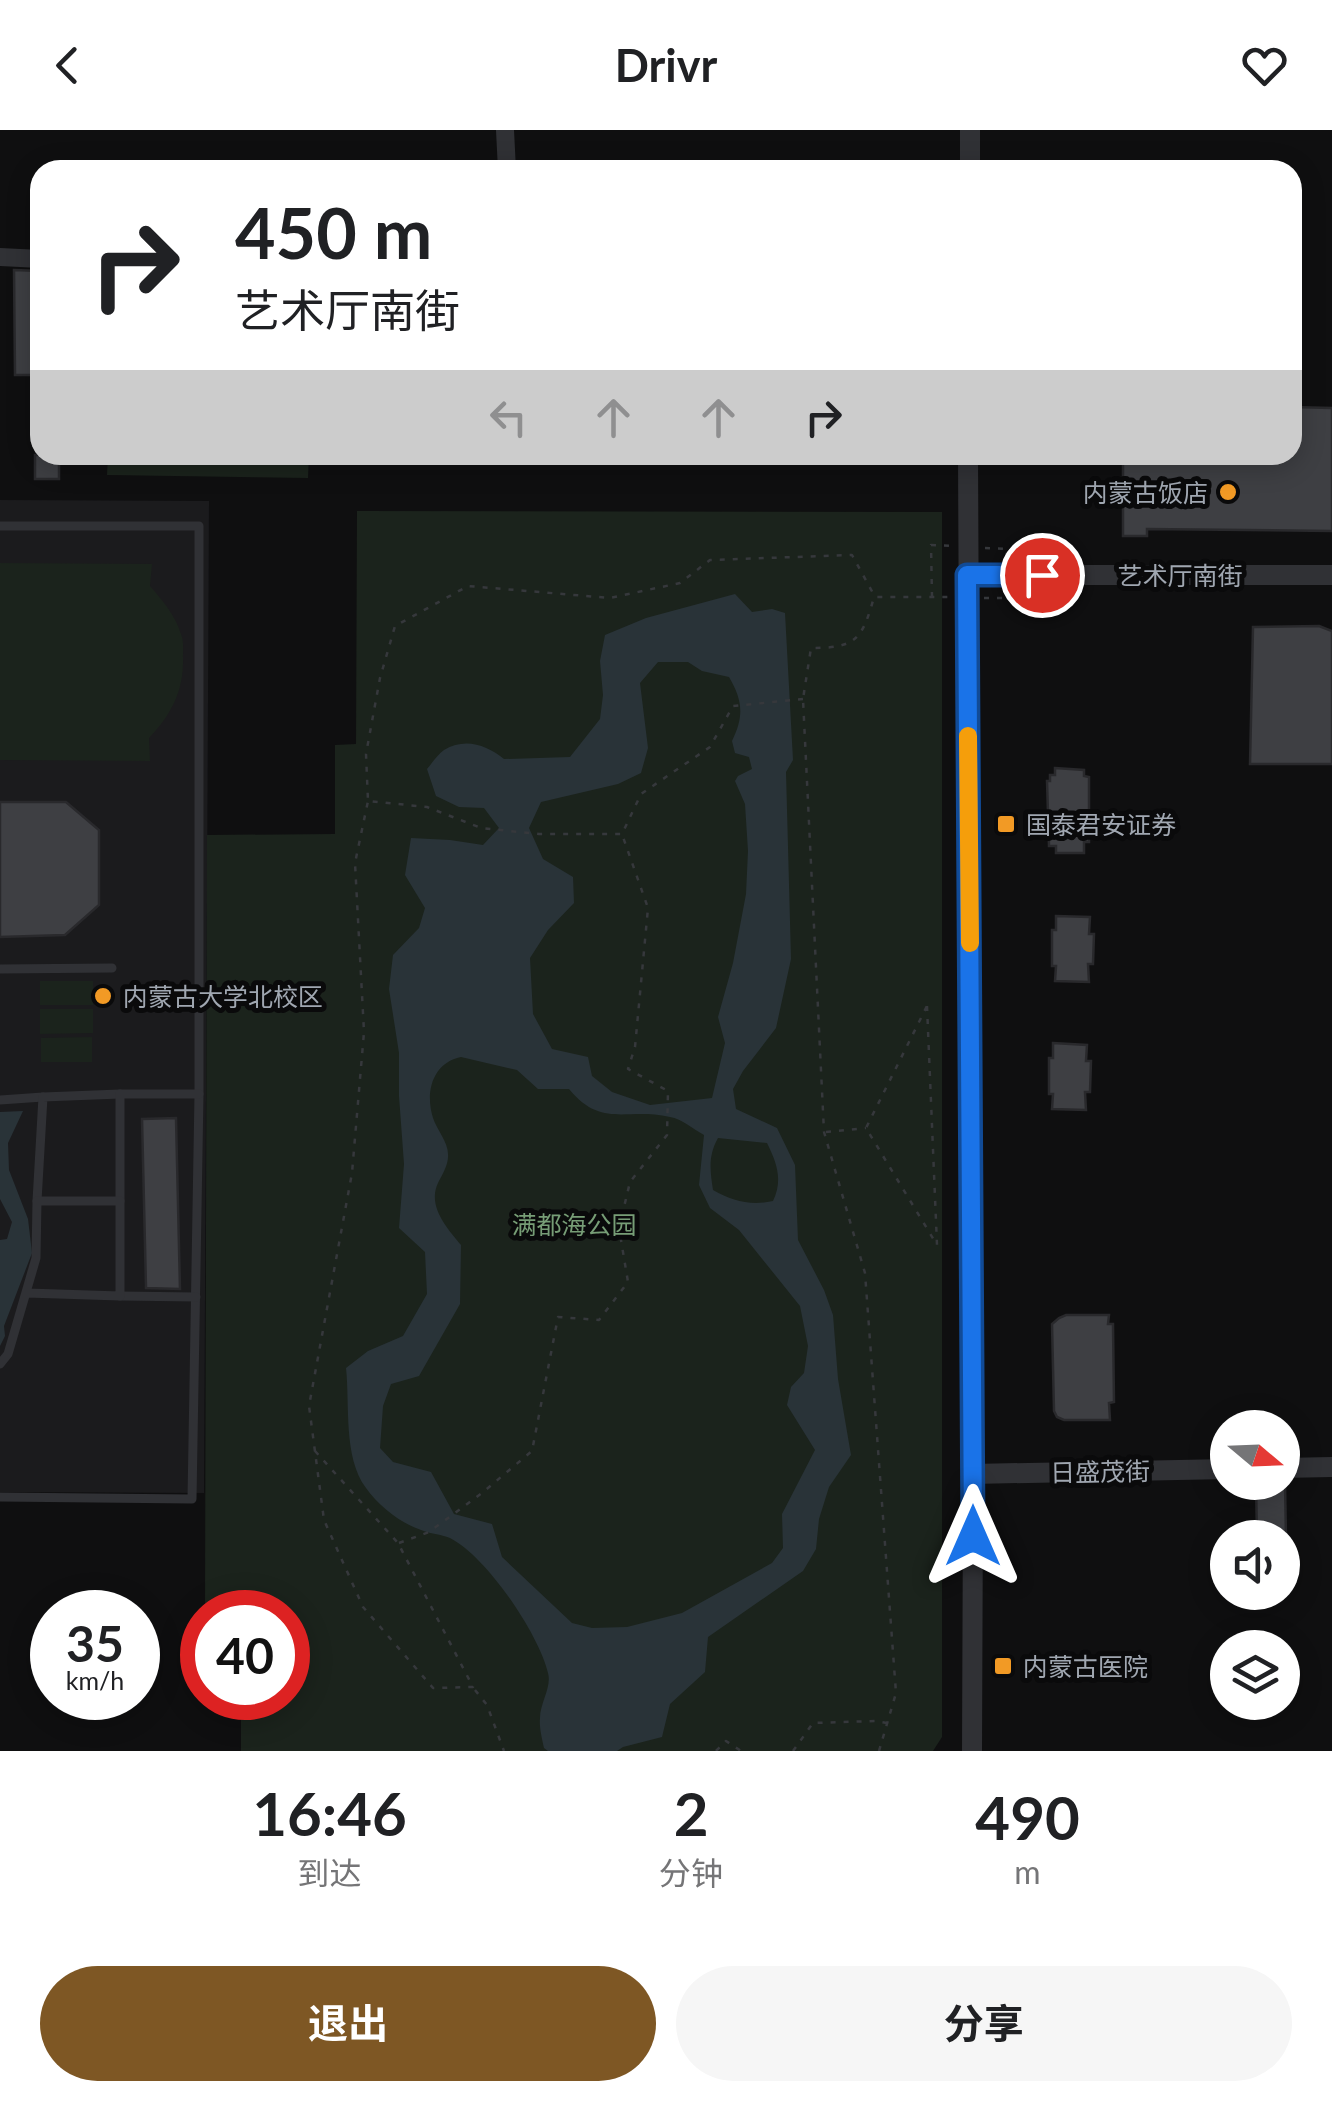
<!DOCTYPE html>
<html lang="zh">
<meta charset="utf-8">
<style>
:root{--surface:#fff;--page:#f6f6f6;--text:#202124;--muted:#757577;--accent:#7e5724}
body{margin:0;font-family:Lato,"Noto Sans SC",sans-serif;background:var(--page);color:var(--text);height:100vh;display:flex;flex-direction:column;font-size:38px;white-space:nowrap}
*{box-sizing:border-box;margin:0}
p{font-size:32px;color:var(--muted)}
.icon{flex:none;width:55px;height:55px;fill:none;stroke:currentColor;stroke-width:2;stroke-linecap:round;stroke-linejoin:round}
.map{position:relative;height:1621px;overflow:hidden}
.details{display:flex;flex-direction:column;background:var(--surface);flex:1}
.details>*{flex:none}
.guide{position:absolute;left:30px;top:30px;width:1272px;height:305px;border-radius:30px;box-shadow:0 5px 25px #0003;background:#fff;color:var(--text);overflow:hidden}
.needle{width:65px;rotate:109deg}
.fabs{position:absolute;left:1210px;top:1280px;display:grid;gap:20px}
.fabs a{display:grid;place-items:center;width:90px;height:90px;border-radius:50%;background:var(--surface);box-shadow:0 5px 25px #0003;font-size:50px}
.speed{position:absolute;left:30px;top:1460px;display:flex;gap:20px;font-size:50px;font-weight:700;text-align:center}
.speed>*{display:grid;place-content:center;width:130px;height:130px;border-radius:50%;background:var(--surface);box-shadow:0 5px 25px #0003;line-height:1}
.speed small{font-size:25px;font-weight:400}
.speed .limit{border:15px solid #d22;background:#fff;color:#111}
.pin{position:absolute;display:grid;place-items:center;width:85px;height:85px;color:#fff;margin:-42px;border:5px solid #fff;border-radius:50%;box-shadow:0 2px 10px #0007}
.me{position:absolute;width:110px;margin:-55px;rotate:0deg;stroke-linejoin:round;filter:drop-shadow(0 0 8px #0008)}
.turn{display:flex;align-items:center;gap:35px;height:210px;padding:0 40px;font-size:45px}
.turn .icon{width:130px;height:130px;stroke-width:2.5}
.turn b{display:block;font-size:70px;line-height:85px}
.lanes{display:flex;align-items:center;height:95px;padding:0 40px;background:#0003;justify-content:center;gap:50px;direction:ltr}
.lanes .off{opacity:.35}
.eta{display:flex;justify-content:space-evenly;align-items:center;height:170px;text-align:center}
.eta b{font-size:60px;font-weight:700;line-height:70px}
.action{display:flex;gap:20px;margin-top:auto;padding:20px 40px}
.action a{flex:1;height:115px;border-radius:60px;background:var(--accent);color:#fff;font-size:40px;font-weight:700;line-height:115px;text-align:center}
.action a+a{background:var(--page);color:var(--text)}
header{display:flex;justify-content:space-between;align-items:center;height:130px;padding:0 40px;background:var(--surface);font-size:45px;font-weight:700}
.map>svg:first-child{display:block}
.built{fill:#1b1b1d}
.green{fill:#1b231c}
.water{fill:#293338;fill-rule:evenodd}
.building{fill:#3e3f43;stroke:#29292c;stroke-width:2.5}
.lines{fill:none;stroke-linecap:round;stroke-linejoin:round}
.path{stroke:#36383c;stroke-width:2.5;stroke-dasharray:5 8;stroke-linecap:butt}
.service{stroke:#303135;stroke-width:9}
.minor{stroke:#303135;stroke-width:18}
.tertiary{stroke:#303135;stroke-width:20}
.route-casing{stroke:#114b97;stroke-width:25}
.route{stroke:#1a73e8;stroke-width:18}
.slow{stroke:#f59e0b;stroke-width:18}
.poi-dot{fill:#f29a25;stroke:#0a0a0b;stroke-width:4}
.labels{text-anchor:middle;dominant-baseline:central;stroke-width:10;stroke-linejoin:round;paint-order:stroke}
.poi-label{font-size:25px;fill:#a0a7b1;stroke:#0a0a0b;text-anchor:start}
.street-label{font-size:25px;fill:#a0a7b1;stroke:#0a0a0b}
.park-label{font-size:25px;fill:#779d76;stroke:#0a0a0b}
</style>
<header><svg class="icon" aria-label="back" viewBox="0 0 24 24"><path d="M15 5l-7 7 7 7"/></svg>Drivr<svg class="icon" aria-label="heart" viewBox="0 0 24 24"><path d="M12 20l-8-8c-3-5 5-10 8-4 3-6 11-1 8 4z"/></svg></header>
<div class="map">
<svg width="1332" height="1621" viewBox="0 0 1332 1621">
<rect width="100%" height="100%" fill="#0f0f10"/>
<path class="built" d="M0,370l209,1 -5,992 -204,-1z"/>
<g class="green">
<path d="M108,325h201l-1,23 -201,-3z"/>
<path d="M357,381l585,1v1225l-9,14h-692v-53h47v-86h-83l2,-777 128,-1v-89l21,-1z"/>
<path d="M0,433l152,1 -2,22c13,15 25,29 31,48 3,7 2,16 2,24 1,33 -12,57 -34,80l1,23 -150,-1z"/>
<rect x="40" y="851" width="53" height="24"/>
<path d="M40,879h53v24l-53,1z"/>
<path d="M92,907v25h-51v-24z"/>
</g>
<g class="water">
<path d="M735,464l17,18 20,-3 13,4 8,147 -7,12 5,187 -15,69 -33,43 -10,18 3,20 41,19 18,37 3,75 26,50 9,25 5,64 13,76 -22,32 -10,32 -3,30 -13,22 -95,66 -3,35 -35,32 -8,33 -39,10 -6,4h-69l-4,-3c-2,-9 -5,-21 -4,-30 0,-15 12,-31 8,-45 -9,-39 -62,-117 -98,-135 -9,-4 -20,-4 -29,-8 -21,-7 -42,-24 -55,-42 -23,-31 -16,-83 -20,-120l22,-17 35,-15 24,-42 -2,-42 -26,-24 5,-64 -5,-68v-43l-10,-64 4,-34 26,-27 6,-20 -20,-33 6,-37 39,2 33,5 16,-17 -15,-20 -25,-1 -23,-11 -9,-27c5,-6 11,-15 17,-19 21,-13 43,-5 60,9l66,-2 30,-38 3,-24 -3,-34 5,-26 41,-17zM658,532h30l14,9 27,6c14,24 15,39 3,64l3,12 14,4 3,12 -14,7 -3,5 10,23 3,47 -2,43 -13,69 -15,54 7,26 -13,55 -62,7 -38,-13 -20,-16 -4,-19 -36,-8 -19,-35 -3,-56 18,-28 26,-27 -1,-26 -30,-18 -14,-31 12,-26 77,-18 23,-11 7,-25 -8,-65zM461,927l56,13 21,19h31c33,40 57,18 101,28 12,2 23,12 34,18l-5,50 11,23 29,22 61,76 8,40 -4,27 -13,14 -4,18 28,45 -33,64 1,34 -11,15 -90,50 -55,14 -35,1 -20,-5 -70,-66 -10,-33 -38,-10 -23,-42 -38,-10 -13,-14 3,-42 8,-22 28,-8 41,-72 1,-59c-14,-17 -34,-39 -23,-62 4,-8 11,-19 10,-29 0,-12 -11,-24 -15,-36 -8,-25 -1,-55 28,-61zM718,1008l49,5c10,20 16,37 6,58 -23,5 -40,0 -60,-11 -3,-20 -5,-34 5,-52z"/>
<path d="M23,981l-15,32 1,27 19,49 4,34 -28,73 1,10 -5,10v-106l7,-1 5,-17 -12,-23v-87z"/>
</g>
<g class="building">
<path d="M14,140l26,1v104h-25z"/>
<path d="M1292,277l40,1v123l-185,-2v7h-24v-81h169z"/>
<rect x="35" y="325" width="24" height="24"/>
<path d="M1319,496l13,5v133h-82l3,-137z"/>
<path d="M1055,638l29,2v6l5,1v65h-5v11h-28v-7h-7l-2,-65h3v-6h5z"/>
<path d="M0,672h66l33,28v75l-34,30 -65,2z"/>
<path d="M1056,786l34,1 -1,17h5l-1,30h-5l1,18 -34,-1 1,-15h-4v-36h4z"/>
<path d="M1053,913l34,2 -1,16h5l-1,31h-5l1,18 -34,-1 1,-15h-4v-36h4z"/>
<path d="M176,988l4,171 -34,-1 -4,-169z"/>
<path d="M1066,1185h43l-1,9h5l1,78 -5,1 1,17h-46l-7,-3 -3,-6 -2,-87 7,-6z"/>
<path d="M1256,1352h29l1,56h-29z"/>
</g>
<g class="lines">
<g class="path">
<path d="M985,418l22,1 -1,10"/>
<path d="M932,467l-1,-52 21,1"/>
<path d="M984,468h22v-6"/>
<path d="M803,569l-70,7 -23,41 -69,47 -19,40h-83l-58,-6 -54,-21 -59,-6 -2,-47 14,-76 15,-52 73,-40 142,12 70,-15 30,-23 142,-5 22,40"/>
<path d="M927,876l10,239 -71,-117z"/>
<path d="M826,1002l40,-4"/>
<path d="M315,1321l83,92 75,144 -40,1 -70,-81 -39,-87 -15,-114 43,-233 12,-141 -9,-169 13,-62"/>
<path d="M399,1413l30,-11 53,-39 50,-42 26,-134 41,3 29,-38 -9,-54 11,-46 37,-47 1,-44 -40,-22 7,-22 13,-139 -25,-71"/>
<path d="M475,1560l12,15 17,46"/>
<path d="M716,1621l10,-10 15,10"/>
<path d="M793,1621l20,-28 62,-2 12,2"/>
<path d="M879,1621l17,-58 -31,-420 -41,-141 -21,-433 8,-51c45,0 51,-8 63,-51h77"/>
</g>
<g class="service">
<path d="M0,396h199v568l-7,405 -192,-2"/>
<path d="M0,839l112,-1"/>
<path d="M0,970l43,-3"/>
<path d="M37,1071l6,-104 77,-3"/>
<path d="M120,1071v-107h79"/>
<path d="M120,1166l76,1"/>
<path d="M0,1234l8,-10 28,-96 1,-57h83v95l-93,-3"/>
</g>
<g class="minor">
<path d="M505,0l2,40"/>
<path d="M0,127l40,2"/>
</g>
<g class="tertiary">
<path d="M970,40v-40"/>
<path d="M968,325l5,1045 -1,251"/>
<path d="M967,445h365"/>
<path d="M1282,1338l50,-1"/>
<path d="M973,1344l255,-5"/>
</g>
</g>
<g class="lines">
<defs>
<path id="route" d="M973,1406l-6,-961h75"/>
</defs>
<use href="#route" class="route-casing"/>
<use href="#route" class="route"/>
<path class="slow" d="M968,606l2,207"/>
</g>
<g class="poi-dot">
<circle cx="1228" cy="362" r="10"/>
<rect x="996" y="684" width="20" height="20" rx="5"/>
<circle cx="103" cy="866" r="10"/>
<rect x="993" y="1526" width="20" height="20" rx="5"/>
</g>
<g class="labels">
<g class="poi-label">
<text x="1208" y="362" text-anchor="end">内蒙古饭店</text>
<text x="1026" y="694">国泰君安证券</text>
<text x="123" y="866">内蒙古大学北校区</text>
<text x="1023" y="1536">内蒙古医院</text>
</g>
<g class="street-label">
<text x="1180" y="445">艺术厅南街</text>
<text transform="translate(1100 1341) rotate(-1)">日盛茂街</text>
</g>
<g class="park-label">
<text x="574" y="1094">满都海公园</text>
</g>
</g>
</svg>
<div class="fabs">
<a><svg class="needle" viewBox="-14 -14 28 28"><path d="M0-13l5 13h-10z" fill="#e53935"/><path d="M0 13l5-13h-10z" fill="#757577"/></svg></a>
<a><svg class="icon" aria-label="sound" viewBox="0 0 24 24"><path d="M4 9h4l5-4v14l-5-4H4zM17 9q2 3 0 6"/></svg></a>
<a><svg class="icon" aria-label="layers" viewBox="0 0 24 24"><path d="M12 4l9 5-9 5-9-5zM3 14l9 5 9-5"/></svg></a>
</div>
<div class="speed"><div>35<small>km/h</small></div><div class="limit">40</div></div>
<div class="pin" style="left:1042px;top:445px;background:#d93025"><svg class="icon" aria-label="arrive" viewBox="0 0 24 24"><path d="M6 21V4h12l-3 4 3 4H6"/></svg></div>
<svg class="me" style="left:973px;top:1406px" viewBox="-20 -20 40 40"><path d="M0-17L14 15 0 8-14 15z" fill="#1a73e8" stroke="#fff" stroke-width="4"/></svg>
<div class="guide">
<div class="turn"><svg class="icon" aria-label="right" viewBox="0 0 24 24"><path d="M7 20v-9h11M14 6l5 5-5 5"/></svg><div><b>450 m</b>艺术厅南街</div></div>
<div class="lanes"><svg class="icon off" aria-label="left" viewBox="0 0 24 24"><path d="M17 20v-9H6M10 6l-5 5 5 5"/></svg><svg class="icon off" aria-label="ahead" viewBox="0 0 24 24"><path d="M12 20V5M6 11l6-6 6 6"/></svg><svg class="icon off" aria-label="ahead" viewBox="0 0 24 24"><path d="M12 20V5M6 11l6-6 6 6"/></svg><svg class="icon" aria-label="right" viewBox="0 0 24 24"><path d="M7 20v-9h11M14 6l5 5-5 5"/></svg></div>
</div>
</div>
<section class="details">
<div class="eta">
<div><b>16:46</b><p>到达</p></div>
<div><b>2</b><p>分钟</p></div>
<div><b>490</b><p>m</p></div>
</div>
<div class="action"><a>退出</a><a>分享</a></div>
</section>
